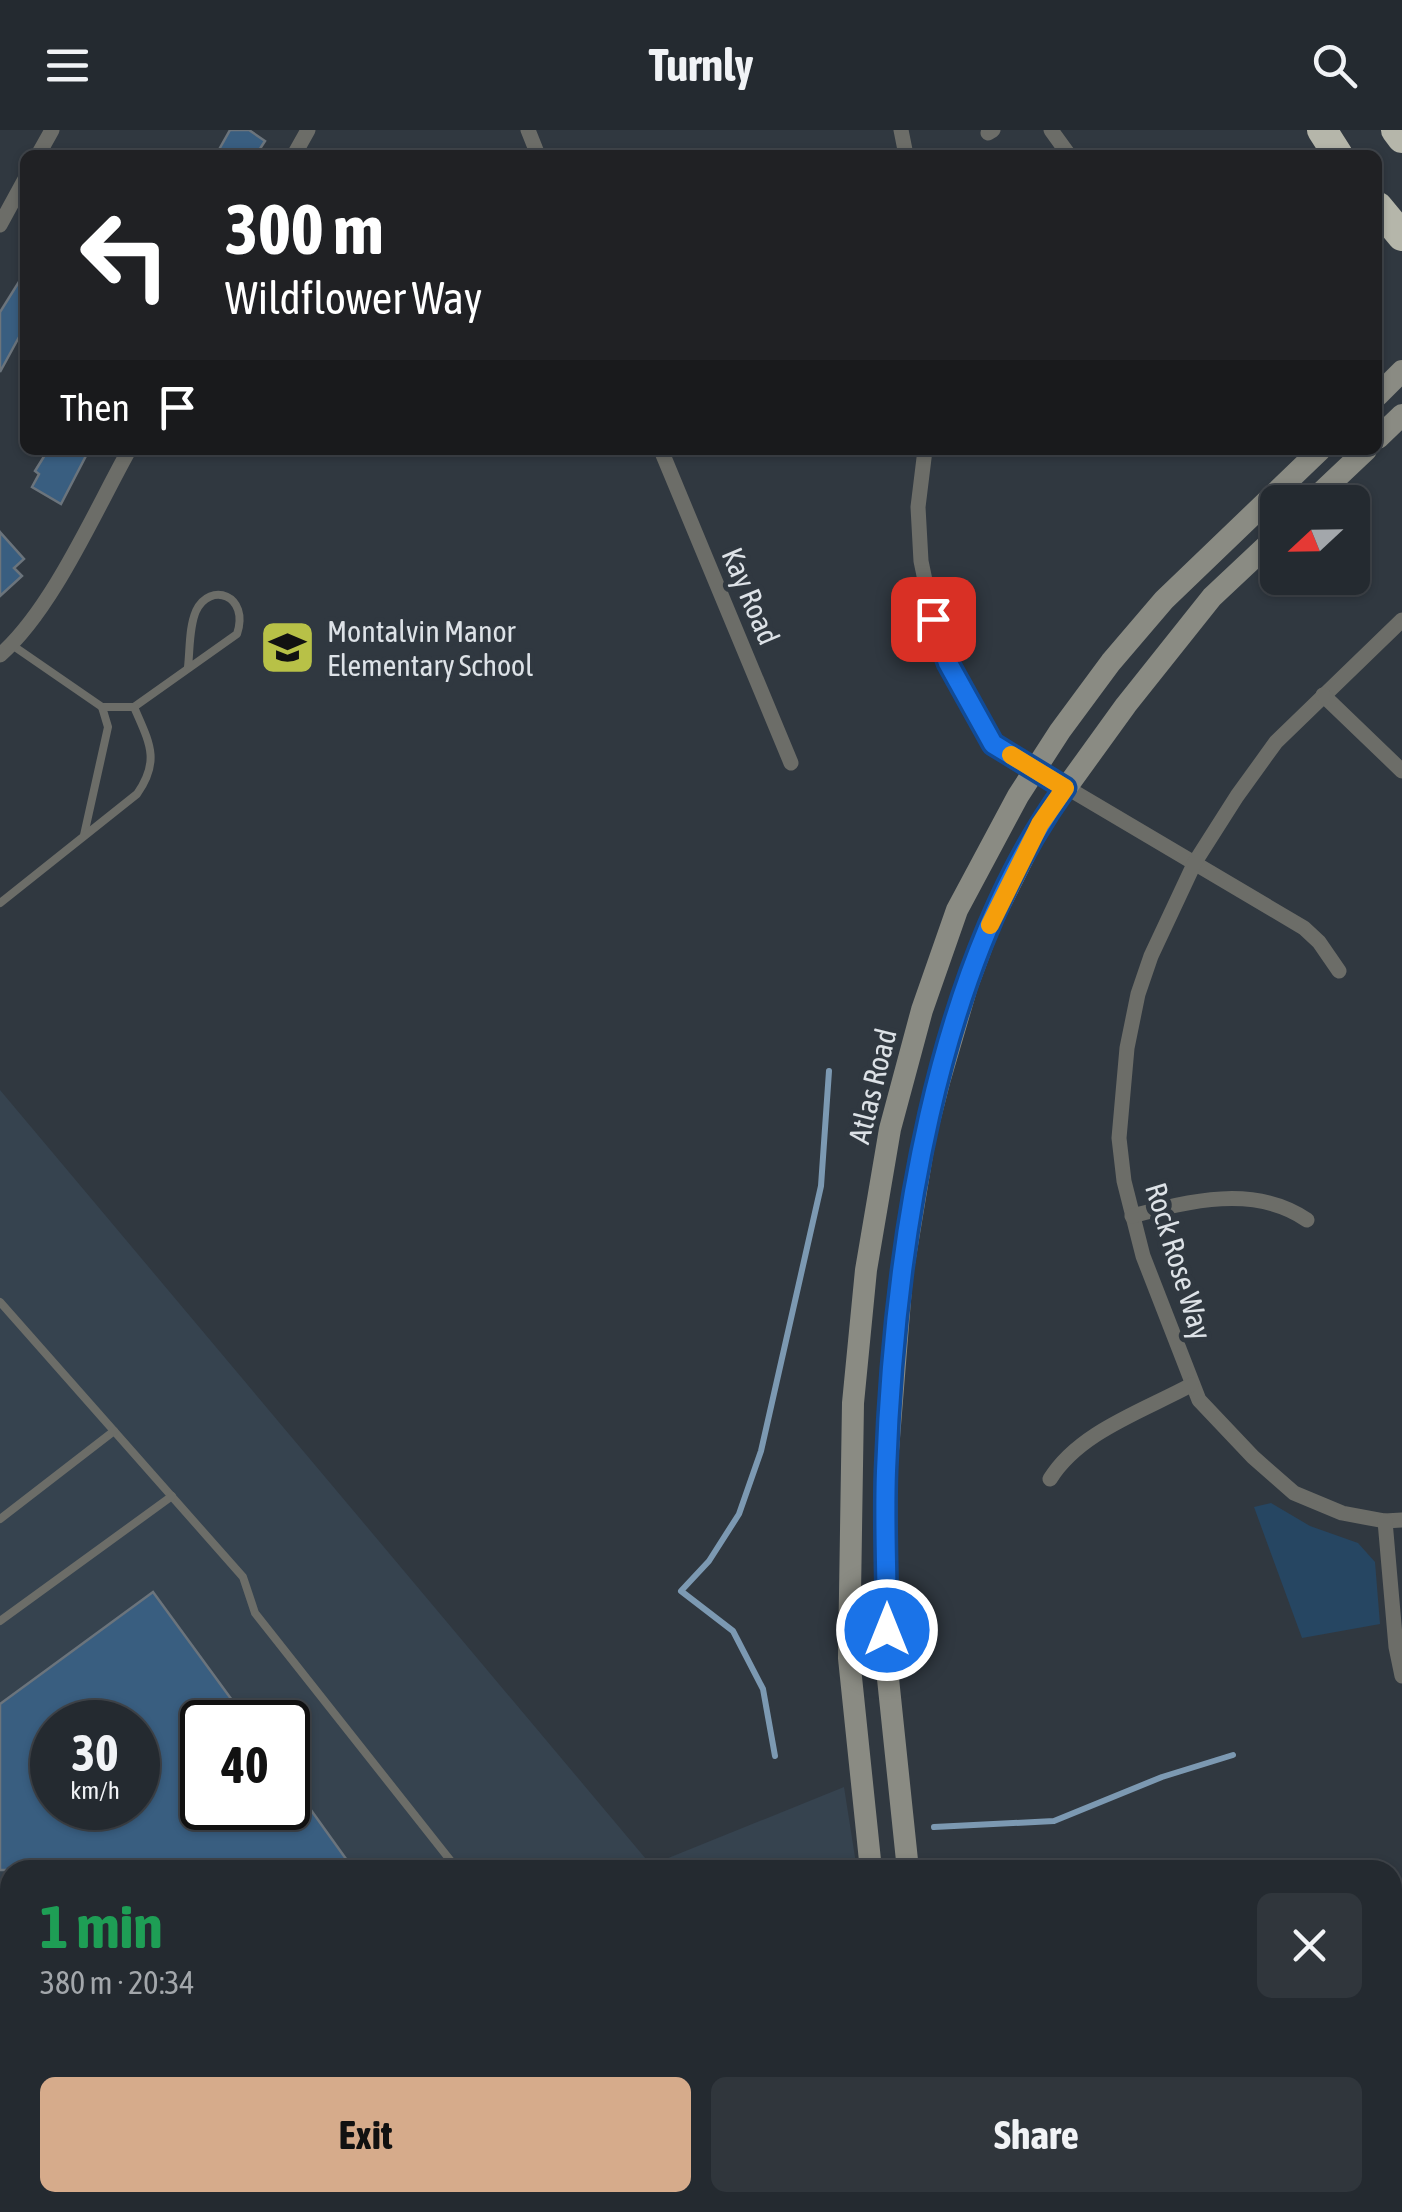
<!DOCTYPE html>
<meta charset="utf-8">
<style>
:root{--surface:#242a30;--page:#30363c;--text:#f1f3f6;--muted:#a3a7ab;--line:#41464c;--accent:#d6ab8b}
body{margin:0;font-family:"Asap Condensed",sans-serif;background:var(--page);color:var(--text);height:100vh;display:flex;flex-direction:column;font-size:38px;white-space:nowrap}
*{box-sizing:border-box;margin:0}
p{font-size:32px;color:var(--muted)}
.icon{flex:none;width:55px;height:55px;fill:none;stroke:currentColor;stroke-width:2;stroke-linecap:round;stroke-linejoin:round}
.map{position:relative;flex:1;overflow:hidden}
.side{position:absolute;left:0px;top:1730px;width:1402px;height:352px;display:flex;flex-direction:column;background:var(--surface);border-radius:30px 30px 0 0;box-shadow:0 2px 8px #0004,0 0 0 2px var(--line)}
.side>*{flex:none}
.top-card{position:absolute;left:20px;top:20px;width:1362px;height:305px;border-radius:15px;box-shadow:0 2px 8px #0004,0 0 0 2px var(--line);background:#202124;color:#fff;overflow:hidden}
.needle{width:65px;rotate:248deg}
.fabs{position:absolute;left:1260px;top:355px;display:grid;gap:20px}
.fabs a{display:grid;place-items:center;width:110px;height:110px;border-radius:15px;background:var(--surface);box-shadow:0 2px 8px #0004,0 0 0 2px var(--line);font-size:50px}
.speed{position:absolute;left:30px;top:1570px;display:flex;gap:20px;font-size:50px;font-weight:700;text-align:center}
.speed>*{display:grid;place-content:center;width:130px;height:130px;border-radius:50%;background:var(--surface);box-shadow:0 2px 8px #0004,0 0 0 2px var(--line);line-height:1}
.speed small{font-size:25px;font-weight:400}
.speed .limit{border:5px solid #111;border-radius:15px;background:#fff;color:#111}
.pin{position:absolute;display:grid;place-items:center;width:85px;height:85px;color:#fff;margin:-42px;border-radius:20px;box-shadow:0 5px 15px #0006}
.me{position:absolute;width:110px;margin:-55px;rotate:0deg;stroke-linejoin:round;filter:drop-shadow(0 0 8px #0008)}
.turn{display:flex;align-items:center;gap:35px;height:210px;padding:0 40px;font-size:45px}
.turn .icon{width:130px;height:130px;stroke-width:2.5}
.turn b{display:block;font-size:70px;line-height:85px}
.then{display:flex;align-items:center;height:95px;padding:0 40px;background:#0003;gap:20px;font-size:38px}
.round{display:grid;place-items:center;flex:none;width:105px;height:105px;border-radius:15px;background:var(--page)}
.summary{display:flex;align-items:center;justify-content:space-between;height:170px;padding:0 40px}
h1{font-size:60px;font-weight:700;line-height:75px;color:#1e9e55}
.cta{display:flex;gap:20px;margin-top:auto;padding:20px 40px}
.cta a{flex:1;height:115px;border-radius:15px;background:var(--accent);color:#111;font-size:40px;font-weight:700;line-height:115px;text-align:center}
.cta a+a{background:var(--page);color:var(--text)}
header{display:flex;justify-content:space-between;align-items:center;height:130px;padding:0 40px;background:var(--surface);font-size:45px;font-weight:700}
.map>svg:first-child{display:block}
.built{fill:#36434f;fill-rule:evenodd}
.green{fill:#264662}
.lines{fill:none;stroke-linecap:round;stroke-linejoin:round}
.stream{stroke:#7c99b2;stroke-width:6}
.building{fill:#395e80;stroke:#6b747c;stroke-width:2.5;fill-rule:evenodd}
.lane{stroke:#6c6d68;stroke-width:8}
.street{stroke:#6c6d68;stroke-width:15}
.secondary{stroke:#8a8b83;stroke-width:22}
.highway{stroke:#b5b6aa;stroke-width:30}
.route-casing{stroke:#114b97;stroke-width:25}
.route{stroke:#1a73e8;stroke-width:18}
.slow{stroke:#f59e0b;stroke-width:18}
.labels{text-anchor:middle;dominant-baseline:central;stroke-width:10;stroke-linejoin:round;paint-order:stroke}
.street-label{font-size:30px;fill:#dde2e7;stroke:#303840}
.poi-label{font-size:30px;fill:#dde2e7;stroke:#303840;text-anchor:start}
</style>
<header><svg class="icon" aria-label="menu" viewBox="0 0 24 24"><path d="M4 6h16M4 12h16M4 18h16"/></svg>Turnly<svg class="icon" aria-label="search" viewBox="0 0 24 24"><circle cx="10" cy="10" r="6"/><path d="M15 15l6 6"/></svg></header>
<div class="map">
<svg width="1402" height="2082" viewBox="0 0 1402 2082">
<rect width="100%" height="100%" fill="#303840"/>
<path class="built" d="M0,960l651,775 193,-78 13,83h-847v332h919l3,10h-932zM52,1592h86v86h-86zM202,1592h86v86h-86z"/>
<path class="green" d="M1271,1373l39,23 48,17 17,19 5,62 -78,14 -48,-131z"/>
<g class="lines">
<g class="stream">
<path d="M775,1626l-12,-67 -30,-58 -52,-40 28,-30 30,-47 22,-63 60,-265 8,-115"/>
<path d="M934,1697l120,-6 108,-44 71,-22"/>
</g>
</g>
<g class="building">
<path d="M230,0h19l16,11 -9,14h-40z"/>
<path d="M25,142v54l-25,46v-60z"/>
<path d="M48,320h41l-28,54 -29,-17 7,-13 -4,-3z"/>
<path d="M0,402l24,27 -10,9 8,8 -22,20z"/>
<path d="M153,1462l95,130h-46v86h86v-30l66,92h-354v-166zM52,1592h86v86h-86z"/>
</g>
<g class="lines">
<g class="lane">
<path d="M134,577l103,-73c13,-39 -27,-53 -41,-23 -7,16 -6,38 -8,56"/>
<path d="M84,705l24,-108 -6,-20"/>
<path d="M0,773l137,-109c24,-34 12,-52 -3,-87h-32l-90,-62"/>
<path d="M0,1172l243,275 12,36 203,257"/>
<path d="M0,1389l114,-88"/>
<path d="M0,1491l172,-125"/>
<path d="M0,1950l10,13"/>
<path d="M242,2072l6,10"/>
<path d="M575,2072l7,10"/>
<path d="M684,2072l7,10"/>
<path d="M0,2073l10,-8"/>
<path d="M315,2082l13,-10"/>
</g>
<g class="street">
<path d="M528,0l10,25"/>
<path d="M901,0l5,25"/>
<path d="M1051,0l18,25"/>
<path d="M988,3l5,-3"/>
<path d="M38,25l14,-25"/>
<path d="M294,25l14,-25"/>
<path d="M0,95l25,-46"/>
<path d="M661,320l130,313"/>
<path d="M925,320l-7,57 3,54 12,58 15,44 45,81 311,184 15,14 20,29"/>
<path d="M1402,490l-126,122 -39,54 -42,66 -44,94 -13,38 -11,54 -8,90 5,43 19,75 56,144 54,57 41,36 48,20 43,8 17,-1"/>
<path d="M0,525c52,-45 95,-144 129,-205"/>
<path d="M1323,565l79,76"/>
<path d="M1132,1086c57,-15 123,-32 175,4"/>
<path d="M1050,1349c29,-47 93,-68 141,-94"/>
<path d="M1385,1391l11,126 6,29"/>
<path d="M1136,2072l2,10"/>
</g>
<g class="secondary">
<path d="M1378,265l24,-24"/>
<path d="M1378,308l24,-23"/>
<path d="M1311,372l55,-52"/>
<path d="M871,1740l-22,-212 4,-255 13,-133 24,-141 32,-119 35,-100 61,-114 42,-65 51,-69 53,-62 156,-150"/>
<path d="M908,1740l-21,-201 -1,-194 16,-200 23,-138 14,-55 28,-96 23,-62 50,-100 86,-119 86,-108 66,-62"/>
<path d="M946,2072l3,10"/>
<path d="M984,2072l2,10"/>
</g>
<g class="highway">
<path d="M1322,0l16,25"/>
<path d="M1396,0l6,8"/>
<path d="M1378,77l24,29"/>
</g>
</g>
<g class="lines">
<defs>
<path id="route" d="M887,1500c0,-53 -3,-106 -1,-159 8,-220 48,-501 179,-683l-72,-44 -45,-81 -15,-44"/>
</defs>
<use href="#route" class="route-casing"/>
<use href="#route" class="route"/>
<path class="slow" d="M990,795l50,-101 25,-36 -54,-33"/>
</g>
<defs>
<symbol id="school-square" viewBox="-11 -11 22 22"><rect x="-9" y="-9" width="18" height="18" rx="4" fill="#b8c147" stroke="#303840"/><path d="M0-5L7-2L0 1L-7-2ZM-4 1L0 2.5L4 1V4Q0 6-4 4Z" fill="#111"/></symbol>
</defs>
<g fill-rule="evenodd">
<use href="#school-square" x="256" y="486" width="63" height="63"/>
</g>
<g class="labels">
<g class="street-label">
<text transform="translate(751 466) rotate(67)">Kay Road</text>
<text transform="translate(872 956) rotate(-76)">Atlas Road</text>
<text transform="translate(1179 1131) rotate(73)">Rock Rose Way</text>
</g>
<g class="poi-label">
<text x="327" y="501">Montalvin Manor<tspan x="327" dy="34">Elementary School</tspan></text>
</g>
</g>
</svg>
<div class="fabs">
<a><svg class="needle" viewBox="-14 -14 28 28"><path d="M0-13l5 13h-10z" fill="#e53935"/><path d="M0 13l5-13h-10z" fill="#a3a7ab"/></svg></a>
</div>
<div class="speed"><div>30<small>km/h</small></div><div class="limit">40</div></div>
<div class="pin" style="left:933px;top:489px;background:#d93025"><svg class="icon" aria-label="arrive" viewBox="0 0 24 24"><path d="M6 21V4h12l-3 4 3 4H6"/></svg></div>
<svg class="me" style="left:887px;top:1500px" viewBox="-20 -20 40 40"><circle r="17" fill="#1a73e8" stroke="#fff" stroke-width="3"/><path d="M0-11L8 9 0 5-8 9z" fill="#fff"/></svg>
<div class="top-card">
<div class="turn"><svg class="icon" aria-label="left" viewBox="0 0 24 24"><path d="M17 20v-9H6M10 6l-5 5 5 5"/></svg><div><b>300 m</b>Wildflower Way</div></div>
<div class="then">Then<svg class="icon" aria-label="arrive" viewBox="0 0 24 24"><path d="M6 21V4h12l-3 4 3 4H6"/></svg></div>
</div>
<section class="side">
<div class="summary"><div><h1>1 min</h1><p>380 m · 20:34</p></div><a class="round"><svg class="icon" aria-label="close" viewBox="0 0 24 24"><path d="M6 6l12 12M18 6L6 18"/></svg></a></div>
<div class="cta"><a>Exit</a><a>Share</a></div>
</section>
</div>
